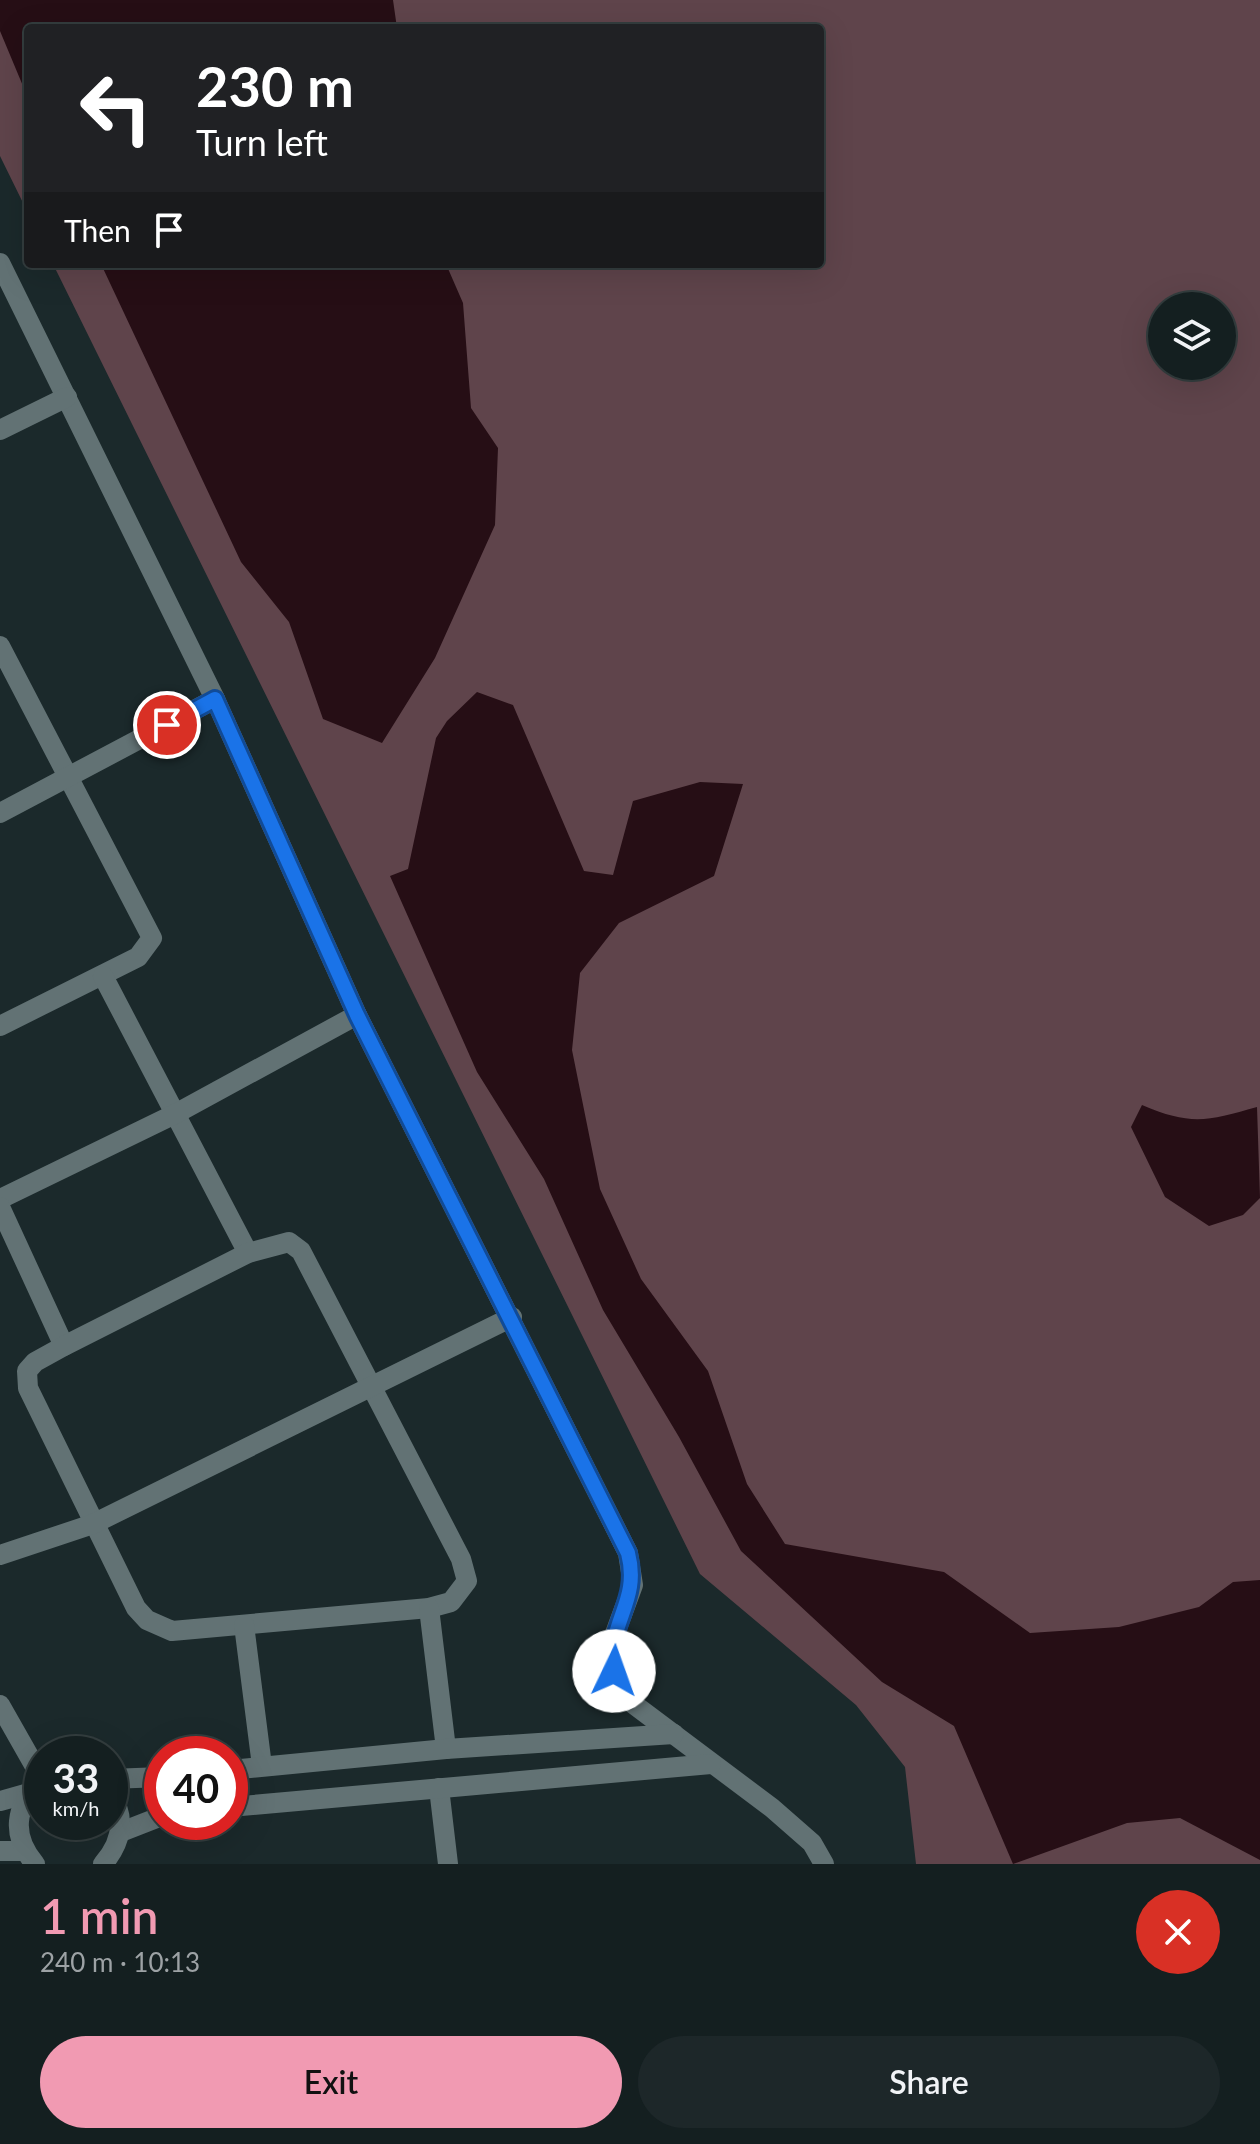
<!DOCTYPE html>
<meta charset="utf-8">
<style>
:root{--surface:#141f20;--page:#1d2729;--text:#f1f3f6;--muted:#9da2a5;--line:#333d3e;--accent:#f19ab2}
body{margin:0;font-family:Lato,sans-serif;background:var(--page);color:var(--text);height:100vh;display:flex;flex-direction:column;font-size:30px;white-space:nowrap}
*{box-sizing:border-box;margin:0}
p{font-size:26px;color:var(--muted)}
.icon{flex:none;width:44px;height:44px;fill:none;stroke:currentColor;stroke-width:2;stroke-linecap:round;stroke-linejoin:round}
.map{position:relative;height:1864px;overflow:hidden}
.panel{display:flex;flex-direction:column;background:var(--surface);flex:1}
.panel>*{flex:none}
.banner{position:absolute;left:24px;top:24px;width:800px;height:244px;border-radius:8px;box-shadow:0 8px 32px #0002,0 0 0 2px var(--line);background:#202124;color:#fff;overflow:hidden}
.tools{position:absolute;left:1148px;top:292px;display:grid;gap:16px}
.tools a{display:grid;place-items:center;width:88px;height:88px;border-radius:50%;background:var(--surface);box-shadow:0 8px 32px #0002,0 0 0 2px var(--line);font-size:40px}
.speed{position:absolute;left:24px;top:1736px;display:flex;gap:16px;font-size:40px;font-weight:700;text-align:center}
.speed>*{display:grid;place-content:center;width:104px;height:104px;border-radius:50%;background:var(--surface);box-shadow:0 8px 32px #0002,0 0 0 2px var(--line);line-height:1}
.speed small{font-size:20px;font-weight:400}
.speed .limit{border:12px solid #d22;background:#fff;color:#111}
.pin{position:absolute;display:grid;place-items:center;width:68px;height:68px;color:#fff;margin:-34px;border:4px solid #fff;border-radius:50%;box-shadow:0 2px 8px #0007}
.me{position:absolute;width:88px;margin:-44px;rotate:3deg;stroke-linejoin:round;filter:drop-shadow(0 0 6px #0008)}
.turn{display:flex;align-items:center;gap:28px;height:168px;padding:0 40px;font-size:36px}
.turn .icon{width:104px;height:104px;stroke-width:2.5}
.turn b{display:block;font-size:56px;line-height:68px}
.then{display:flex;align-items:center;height:76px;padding:0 40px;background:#0003;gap:16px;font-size:30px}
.round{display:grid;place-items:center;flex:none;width:84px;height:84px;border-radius:42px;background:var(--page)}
.head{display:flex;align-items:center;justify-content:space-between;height:136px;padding:0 40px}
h1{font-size:48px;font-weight:600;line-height:60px;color:var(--accent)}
.action{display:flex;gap:16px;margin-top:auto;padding:16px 40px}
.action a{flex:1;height:92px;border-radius:48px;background:var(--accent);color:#111;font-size:32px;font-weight:600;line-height:92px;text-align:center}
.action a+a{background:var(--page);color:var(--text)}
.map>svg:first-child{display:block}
.green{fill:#5f444b;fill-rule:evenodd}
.water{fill:#260e15}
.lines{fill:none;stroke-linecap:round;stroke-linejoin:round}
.minor{stroke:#627274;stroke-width:20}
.route-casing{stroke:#114b97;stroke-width:20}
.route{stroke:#1a73e8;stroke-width:14}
</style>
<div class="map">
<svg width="1260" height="1864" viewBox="0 0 1260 1864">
<rect width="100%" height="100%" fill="#1b292b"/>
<path class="green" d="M0,0h1260v1864h-344l-11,-97 -49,-62 -156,-131 -647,-1310h767v-236h-792v185l-28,-57zM1162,306h60v60h-60z"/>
<g class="water">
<path d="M0,0h393l4,28h-369v70l-28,-67z"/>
<path d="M101,264h345l17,39 8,105 27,40 -3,77 -60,133 -53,85 -59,-24 -34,-97 -48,-60z"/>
<path d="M477,692l36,13 71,166 29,4 20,-74 67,-19 43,2 -29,92 -95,47 -39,50 -8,77 28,139 41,90 67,92 39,113 38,60 159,28 86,61 89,-6 80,-20 34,-25 27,-2v280l-80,-42 -53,5 -114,41 -59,-138 -72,-44 -141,-131 -62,-114 -76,-127 -59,-131 -67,-107 -87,-196 18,-7 28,-131 11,-17z"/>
<path d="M1142,1105c49,21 66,16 115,2l3,91 -17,17 -34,11 -44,-29 -34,-70z"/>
</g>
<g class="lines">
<g class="minor">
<path d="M0,263l215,436 142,316 271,538 5,32 -23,62 4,24 18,32 140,105 40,35 12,21"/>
<path d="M0,430l67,-33"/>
<path d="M0,646l152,292 -14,19 -138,69"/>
<path d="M0,813l215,-114"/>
<path d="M103,976l145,277"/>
<path d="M0,1199l177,-86 180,-98"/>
<path d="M0,1207l64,139"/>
<path d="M289,1242l12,9 160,308 6,22 -16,21 -22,6 -257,23 -25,-11 -11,-12 -108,-220 -1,-17 8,-9 29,-16 184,-93z"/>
<path d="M0,1555l93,-31 419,-207"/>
<path d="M429,1608l17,141"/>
<path d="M244,1625l18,141"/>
<path d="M0,1705l42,74"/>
<path d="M230,1770l216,-21 228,-15"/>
<path d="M110,1779l52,-2"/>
<path d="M439,1788l9,76"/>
<path d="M0,1801l29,-8"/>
<path d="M230,1807l481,-43"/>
<path d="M121,1832l41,-16"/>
<path d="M0,1851h24"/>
<path d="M35,1864c-24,-28 -21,-59 7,-82"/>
<path d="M103,1864c18,-21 24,-46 7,-70"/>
</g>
</g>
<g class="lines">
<defs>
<path id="route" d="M167,725l48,-26 142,316 271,538c13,50 -22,69 -14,118"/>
</defs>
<use href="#route" class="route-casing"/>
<use href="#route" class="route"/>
</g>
</svg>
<div class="tools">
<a><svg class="icon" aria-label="layers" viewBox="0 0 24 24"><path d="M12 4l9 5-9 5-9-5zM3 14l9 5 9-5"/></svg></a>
</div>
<div class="speed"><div>33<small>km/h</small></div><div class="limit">40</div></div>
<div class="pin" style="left:167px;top:725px;background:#d93025"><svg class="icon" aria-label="arrive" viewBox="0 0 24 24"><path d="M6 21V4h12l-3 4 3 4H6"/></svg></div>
<svg class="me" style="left:614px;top:1671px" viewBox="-20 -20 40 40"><circle r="19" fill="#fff"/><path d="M0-13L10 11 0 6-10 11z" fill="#1a73e8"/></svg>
<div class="banner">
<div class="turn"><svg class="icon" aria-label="left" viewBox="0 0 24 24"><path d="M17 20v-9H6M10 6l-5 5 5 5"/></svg><div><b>230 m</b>Turn left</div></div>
<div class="then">Then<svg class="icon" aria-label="arrive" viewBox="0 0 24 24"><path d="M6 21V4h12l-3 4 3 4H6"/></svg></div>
</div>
</div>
<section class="panel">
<div class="head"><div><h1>1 min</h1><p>240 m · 10:13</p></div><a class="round" style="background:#d93025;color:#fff"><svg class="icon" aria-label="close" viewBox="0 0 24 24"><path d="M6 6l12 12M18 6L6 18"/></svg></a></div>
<div class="action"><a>Exit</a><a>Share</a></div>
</section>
